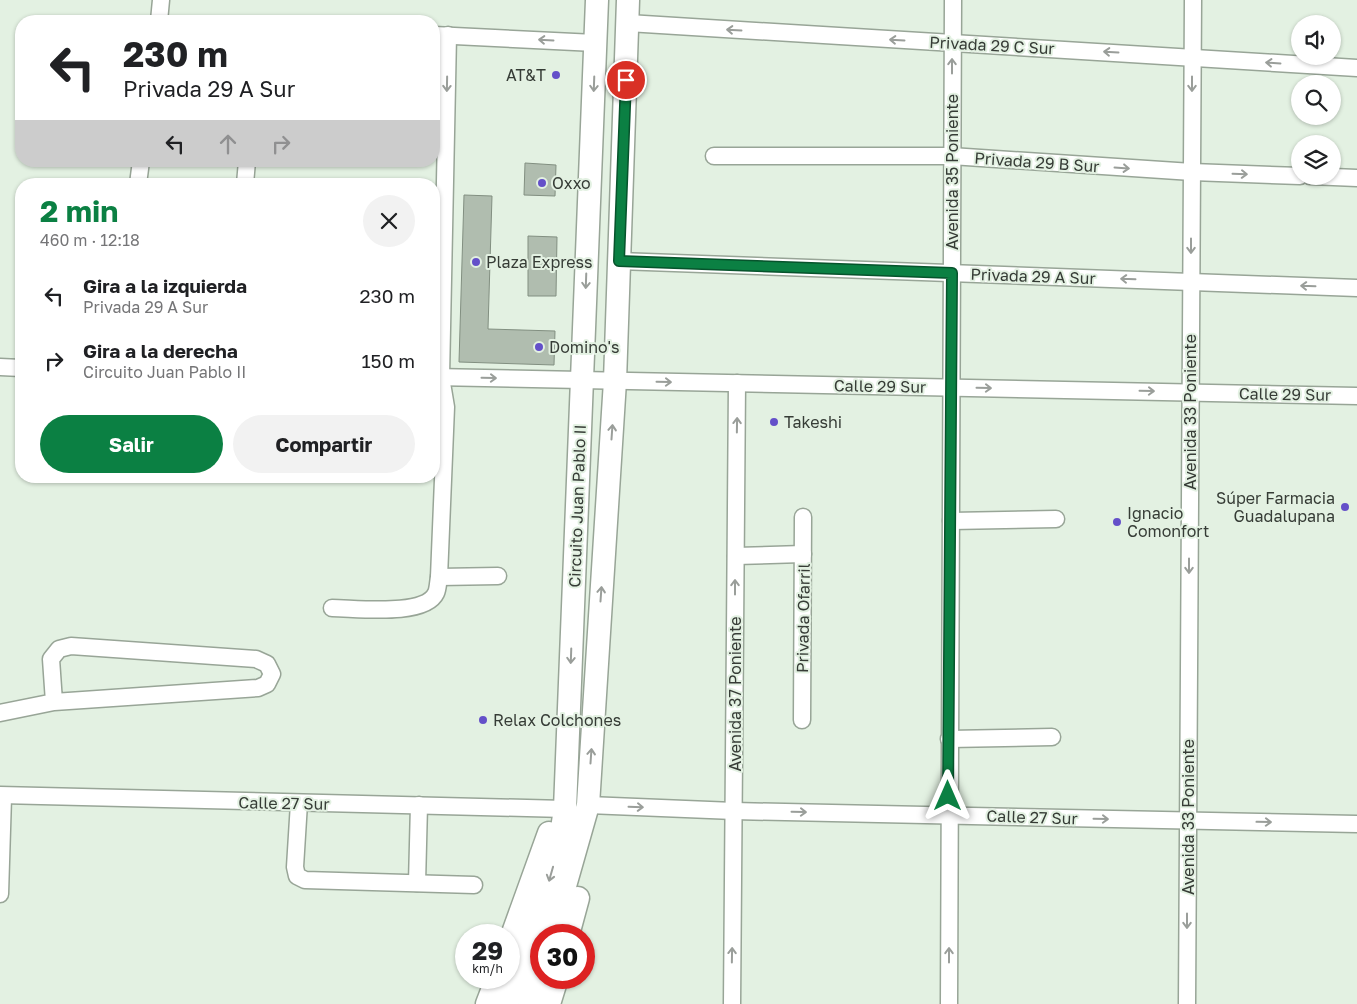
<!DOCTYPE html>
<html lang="es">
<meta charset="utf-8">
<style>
:root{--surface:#fff;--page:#f2f2f2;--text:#202124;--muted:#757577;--accent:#0b8043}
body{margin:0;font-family:"Golos Text",sans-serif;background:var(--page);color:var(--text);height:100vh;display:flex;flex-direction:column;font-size:19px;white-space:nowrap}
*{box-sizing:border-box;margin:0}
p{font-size:16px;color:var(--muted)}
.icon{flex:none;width:28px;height:28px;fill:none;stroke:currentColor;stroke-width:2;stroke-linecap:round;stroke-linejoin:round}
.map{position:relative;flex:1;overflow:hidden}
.panel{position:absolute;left:15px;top:178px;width:425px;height:305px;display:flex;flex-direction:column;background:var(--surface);border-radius:20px;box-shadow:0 1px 4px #0004}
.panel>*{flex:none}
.hud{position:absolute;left:15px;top:15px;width:425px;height:152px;border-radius:20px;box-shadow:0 1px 4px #0004;background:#fff;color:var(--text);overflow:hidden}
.controls{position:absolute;left:1291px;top:15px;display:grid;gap:10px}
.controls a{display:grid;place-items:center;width:50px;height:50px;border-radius:50%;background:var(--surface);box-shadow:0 1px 4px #0004;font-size:25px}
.speed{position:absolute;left:455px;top:924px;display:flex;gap:10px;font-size:25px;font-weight:700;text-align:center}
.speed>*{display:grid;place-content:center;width:65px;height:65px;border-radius:50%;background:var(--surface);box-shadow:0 1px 4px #0004;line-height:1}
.speed small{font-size:12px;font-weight:400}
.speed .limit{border:8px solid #d22;background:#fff;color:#111}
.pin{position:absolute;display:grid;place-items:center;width:42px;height:42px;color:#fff;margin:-21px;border:2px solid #fff;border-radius:50%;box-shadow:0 1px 5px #0007}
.me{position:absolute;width:55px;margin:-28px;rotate:0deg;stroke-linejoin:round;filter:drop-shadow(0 0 4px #0008)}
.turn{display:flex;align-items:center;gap:18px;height:105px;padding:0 25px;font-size:22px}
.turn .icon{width:65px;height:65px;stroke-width:2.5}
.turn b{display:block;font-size:35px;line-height:42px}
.lanes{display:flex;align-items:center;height:48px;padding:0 25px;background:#0003;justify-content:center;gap:25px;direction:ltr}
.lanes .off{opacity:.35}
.round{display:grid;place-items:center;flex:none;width:52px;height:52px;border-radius:26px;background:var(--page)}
.summary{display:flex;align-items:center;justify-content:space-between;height:85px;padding:0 25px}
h1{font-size:30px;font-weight:700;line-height:38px;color:var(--accent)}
.action{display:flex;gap:10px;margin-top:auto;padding:10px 25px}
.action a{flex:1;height:58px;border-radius:30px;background:var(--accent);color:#fff;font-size:20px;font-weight:700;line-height:58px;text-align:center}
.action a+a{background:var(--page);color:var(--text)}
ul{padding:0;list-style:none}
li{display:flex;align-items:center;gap:15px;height:65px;padding:0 25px}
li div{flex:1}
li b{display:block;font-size:19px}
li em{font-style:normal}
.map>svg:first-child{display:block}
.building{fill:#b0bdaf;stroke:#828f81}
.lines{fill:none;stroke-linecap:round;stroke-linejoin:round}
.minor-casing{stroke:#98a597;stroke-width:19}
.secondary-casing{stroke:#98a597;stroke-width:25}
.minor{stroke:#fff;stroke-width:16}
.secondary{stroke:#fff;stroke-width:22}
.oneway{stroke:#9a9e9a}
.route-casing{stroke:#07532c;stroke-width:12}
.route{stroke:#0b8043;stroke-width:9}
.poi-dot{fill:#6450c9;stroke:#e3f1e2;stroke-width:2}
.labels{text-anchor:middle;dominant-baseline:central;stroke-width:4;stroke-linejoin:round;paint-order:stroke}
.street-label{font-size:16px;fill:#363c36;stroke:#e3f1e2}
.poi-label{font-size:16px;fill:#363c36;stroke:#e3f1e2;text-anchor:start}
</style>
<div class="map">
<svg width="1357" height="1004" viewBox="0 0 1357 1004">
<rect width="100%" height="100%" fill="#e3f1e2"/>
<g class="building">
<path d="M525,163l31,2 -1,31 -31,-1z"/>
<path d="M464,195l28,1 -4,133 67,2 -1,34 -95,-3z"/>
<path d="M528,236l29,1 -1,59h-28z"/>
</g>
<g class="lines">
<defs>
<g id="minor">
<path d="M159,21l2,-21"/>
<path d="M628,23l729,45"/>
<path d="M434,35l161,8"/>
<path d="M714,156h237l241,16 108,4"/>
<path d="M1310,176l47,2"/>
<path d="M138,184l3,-23"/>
<path d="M245,184l2,-23"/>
<path d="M619,261l738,27"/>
<path d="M0,367l21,1"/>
<path d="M434,377l923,19"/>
<path d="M951,521l105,-2"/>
<path d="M736,556l67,-2"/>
<path d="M439,577l59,-1"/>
<path d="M332,608c24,0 93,9 104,-15 2,-4 2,-11 3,-16l7,-170 -5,-30 7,-342"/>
<path d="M0,713l54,-11 204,-14 9,-4 5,-10 -5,-10 -11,-5 -185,-13 -12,3 -8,10 3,43"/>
<path d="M802,720l1,-203"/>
<path d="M949,739l103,-2"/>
<path d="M0,795l565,14"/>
<path d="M299,803l-4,64 2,9 8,4 169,5"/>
<path d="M588,805l146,6 623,13"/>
<path d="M417,883l2,-78"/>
<path d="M0,894l3,-97"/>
<path d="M732,1004l5,-621"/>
<path d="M949,1004l4,-1004"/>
<path d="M1187,1004l6,-1004"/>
</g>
<g id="secondary">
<path d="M551,935l37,-130 27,-424 13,-381"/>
<path d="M568,935l10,-37"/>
<path d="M509,944l40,-111"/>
<path d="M487,1004l10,-26"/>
<path d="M507,1004l37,-104 16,-58 5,-33 32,-809"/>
<path d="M529,1004l12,-37"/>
<path d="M549,1004l8,-26"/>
</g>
</defs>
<use href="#minor" class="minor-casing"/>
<use href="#secondary" class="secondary-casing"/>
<use href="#minor" class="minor"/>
<use href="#secondary" class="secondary"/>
</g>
<defs><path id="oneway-shaft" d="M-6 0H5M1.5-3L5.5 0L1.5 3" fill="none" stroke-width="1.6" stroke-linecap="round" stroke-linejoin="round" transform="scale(1.25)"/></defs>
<g class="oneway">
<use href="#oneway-shaft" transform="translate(734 30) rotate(-177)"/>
<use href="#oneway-shaft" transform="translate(546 40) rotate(-177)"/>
<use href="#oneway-shaft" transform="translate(897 40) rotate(-177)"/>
<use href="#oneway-shaft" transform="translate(1111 52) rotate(-177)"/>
<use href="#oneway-shaft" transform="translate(1273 63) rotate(-176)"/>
<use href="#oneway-shaft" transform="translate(952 66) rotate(-90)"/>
<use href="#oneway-shaft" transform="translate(447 84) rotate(91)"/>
<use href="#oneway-shaft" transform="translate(594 84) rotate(92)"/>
<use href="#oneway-shaft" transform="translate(1192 84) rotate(90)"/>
<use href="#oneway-shaft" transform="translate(1122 168) rotate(4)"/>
<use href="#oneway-shaft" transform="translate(1240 174) rotate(2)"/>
<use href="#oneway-shaft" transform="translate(1191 246) rotate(90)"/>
<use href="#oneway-shaft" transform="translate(1128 279) rotate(-178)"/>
<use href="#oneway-shaft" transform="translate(586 281) rotate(92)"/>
<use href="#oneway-shaft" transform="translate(1308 286) rotate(-178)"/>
<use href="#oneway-shaft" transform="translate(489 378) rotate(1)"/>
<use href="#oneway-shaft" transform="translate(664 382) rotate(1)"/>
<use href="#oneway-shaft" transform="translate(984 388) rotate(1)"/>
<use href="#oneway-shaft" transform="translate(1147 391) rotate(1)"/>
<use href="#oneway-shaft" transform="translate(737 425) rotate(-89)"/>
<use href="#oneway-shaft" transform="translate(612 432) rotate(-86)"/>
<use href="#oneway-shaft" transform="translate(1189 566) rotate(90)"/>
<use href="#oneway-shaft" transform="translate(735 587) rotate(-90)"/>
<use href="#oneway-shaft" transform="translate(601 594) rotate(-86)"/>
<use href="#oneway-shaft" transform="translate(571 656) rotate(92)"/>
<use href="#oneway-shaft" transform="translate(591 756) rotate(-86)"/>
<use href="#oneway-shaft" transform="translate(636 807) rotate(2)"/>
<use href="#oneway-shaft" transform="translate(799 812) rotate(1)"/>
<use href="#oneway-shaft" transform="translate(1101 819) rotate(1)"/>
<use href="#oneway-shaft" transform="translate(1264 822) rotate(1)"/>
<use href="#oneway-shaft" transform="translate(551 874) rotate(106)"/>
<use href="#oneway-shaft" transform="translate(1187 921) rotate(90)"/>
<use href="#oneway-shaft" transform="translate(732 955) rotate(-89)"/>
<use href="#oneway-shaft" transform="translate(949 955) rotate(-90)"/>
</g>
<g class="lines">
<defs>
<path id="route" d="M626,80l-7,181 333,12 -4,523"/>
</defs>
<use href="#route" class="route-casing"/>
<use href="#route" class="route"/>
</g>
<g class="poi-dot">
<circle cx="556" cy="75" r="5"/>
<circle cx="542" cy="183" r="5"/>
<circle cx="476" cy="262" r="5"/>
<circle cx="539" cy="347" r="5"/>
<circle cx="774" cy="422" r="5"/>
<circle cx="1345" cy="507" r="5"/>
<circle cx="1117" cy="522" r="5"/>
<circle cx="483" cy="720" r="5"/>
</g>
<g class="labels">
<g class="street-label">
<text transform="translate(992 45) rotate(3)">Privada 29 C Sur</text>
<text transform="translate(1037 162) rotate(4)">Privada 29 B Sur</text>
<text transform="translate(952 172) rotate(-90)">Avenida 35 Poniente</text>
<text transform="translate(1033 276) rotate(2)">Privada 29 A Sur</text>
<text transform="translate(880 386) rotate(1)">Calle 29 Sur</text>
<text transform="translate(1285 394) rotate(1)">Calle 29 Sur</text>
<text transform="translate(1190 412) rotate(-90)">Avenida 33 Poniente</text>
<text transform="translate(577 506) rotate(-88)">Circuito Juan Pablo II</text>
<text transform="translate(803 618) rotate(-89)">Privada Ofarril</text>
<text transform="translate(735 694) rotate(-90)">Avenida 37 Poniente</text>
<text transform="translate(284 803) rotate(1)">Calle 27 Sur</text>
<text transform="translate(1032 817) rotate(2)">Calle 27 Sur</text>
<text transform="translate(1188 817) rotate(-90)">Avenida 33 Poniente</text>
</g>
<g class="poi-label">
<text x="546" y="75" text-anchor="end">AT&amp;T</text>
<text x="552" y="183">Oxxo</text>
<text x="486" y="262">Plaza Express</text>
<text x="549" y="347">Domino's</text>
<text x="784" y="422">Takeshi</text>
<text x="1335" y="498" text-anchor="end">Súper Farmacia<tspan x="1335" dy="18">Guadalupana</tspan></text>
<text x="1127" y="513">Ignacio<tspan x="1127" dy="18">Comonfort</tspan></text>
<text x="493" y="720">Relax Colchones</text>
</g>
</g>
</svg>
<div class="controls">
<a><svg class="icon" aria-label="sound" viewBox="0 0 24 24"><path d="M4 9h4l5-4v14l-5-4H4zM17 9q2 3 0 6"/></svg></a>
<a><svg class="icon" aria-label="search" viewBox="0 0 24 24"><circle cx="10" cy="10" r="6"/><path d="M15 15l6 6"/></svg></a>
<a><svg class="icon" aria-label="layers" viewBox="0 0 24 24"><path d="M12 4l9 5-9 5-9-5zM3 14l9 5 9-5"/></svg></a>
</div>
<div class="speed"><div>29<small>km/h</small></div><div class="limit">30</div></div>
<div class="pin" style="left:626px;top:80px;background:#d93025"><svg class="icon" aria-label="arrive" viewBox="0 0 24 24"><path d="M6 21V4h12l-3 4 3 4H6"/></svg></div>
<svg class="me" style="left:948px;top:796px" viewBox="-20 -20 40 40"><path d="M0-17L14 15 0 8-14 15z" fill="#0b8043" stroke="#fff" stroke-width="4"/></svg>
<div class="hud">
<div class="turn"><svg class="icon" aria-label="left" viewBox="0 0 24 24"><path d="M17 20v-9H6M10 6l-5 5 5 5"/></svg><div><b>230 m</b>Privada 29 A Sur</div></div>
<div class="lanes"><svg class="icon" aria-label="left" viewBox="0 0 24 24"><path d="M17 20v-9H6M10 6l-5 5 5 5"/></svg><svg class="icon off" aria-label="ahead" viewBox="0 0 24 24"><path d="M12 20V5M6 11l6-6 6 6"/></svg><svg class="icon off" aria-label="right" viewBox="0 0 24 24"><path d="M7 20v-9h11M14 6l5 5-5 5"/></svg></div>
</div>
<section class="panel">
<div class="summary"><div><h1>2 min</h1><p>460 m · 12:18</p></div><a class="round"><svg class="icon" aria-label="close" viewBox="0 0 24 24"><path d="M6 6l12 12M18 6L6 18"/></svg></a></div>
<ul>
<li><svg class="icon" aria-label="left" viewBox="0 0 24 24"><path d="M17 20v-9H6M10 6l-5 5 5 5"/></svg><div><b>Gira a la izquierda</b><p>Privada 29 A Sur</p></div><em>230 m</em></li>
<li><svg class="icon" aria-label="right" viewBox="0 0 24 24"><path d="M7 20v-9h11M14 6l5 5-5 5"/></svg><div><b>Gira a la derecha</b><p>Circuito Juan Pablo II</p></div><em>150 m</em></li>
</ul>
<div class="action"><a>Salir</a><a>Compartir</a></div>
</section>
</div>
